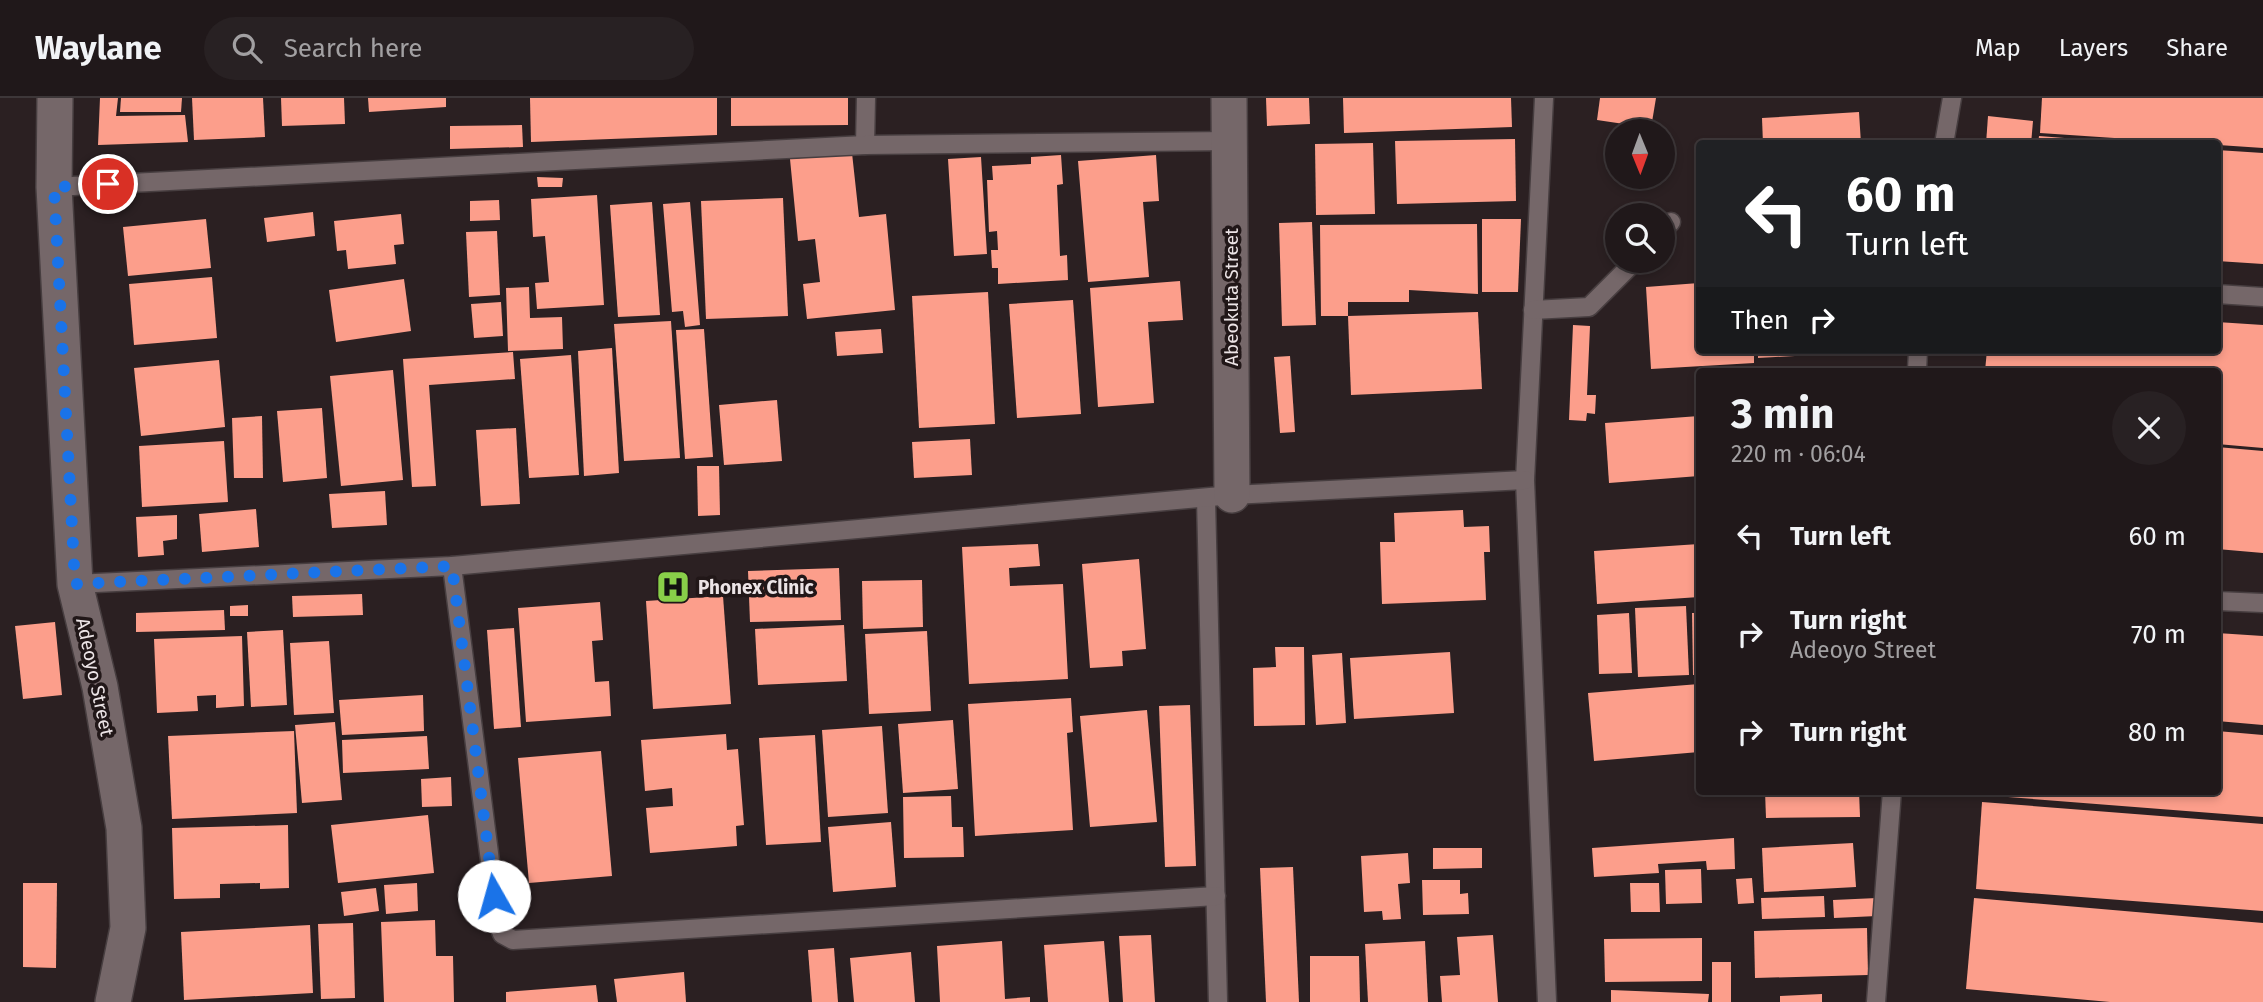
<!DOCTYPE html>
<meta charset="utf-8">
<style>
:root{--surface:#20181a;--page:#282123;--text:#f1f3f6;--muted:#a2a0a2;--line:#3d3739}
body{margin:0;font-family:"Fira Sans",sans-serif;background:var(--page);color:var(--text);height:100vh;display:flex;flex-direction:column;font-size:26px;white-space:nowrap}
*{box-sizing:border-box;margin:0}
p{font-size:23px;color:var(--muted)}
.icon{flex:none;width:38px;height:38px;fill:none;stroke:currentColor;stroke-width:2;stroke-linecap:round;stroke-linejoin:round}
.map{position:relative;flex:1;overflow:hidden}
.side{position:absolute;left:1696px;top:270px;width:525px;height:427px;display:flex;flex-direction:column;background:var(--surface);border-radius:7px;box-shadow:0 4px 10px #0003,0 0 0 2px var(--line)}
.side>*{flex:none}
.top-card{position:absolute;left:1696px;top:42px;width:525px;height:214px;border-radius:7px;box-shadow:0 4px 10px #0003,0 0 0 2px var(--line);background:#202124;color:#fff;overflow:hidden}
.needle{width:46px;rotate:179deg}
.buttons{position:absolute;left:1605px;top:21px;display:grid;gap:14px}
.buttons a{display:grid;place-items:center;width:70px;height:70px;border-radius:50%;background:var(--surface);box-shadow:0 4px 10px #0003,0 0 0 2px var(--line);font-size:35px}
.pin{position:absolute;display:grid;place-items:center;width:60px;height:60px;color:#fff;margin:-30px;border:4px solid #fff;border-radius:50%;box-shadow:0 2px 7px #0007}
.me{position:absolute;width:77px;margin:-38px;rotate:353deg;stroke-linejoin:round;filter:drop-shadow(0 0 5px #0008)}
.turn{display:flex;align-items:center;gap:24px;height:147px;padding:0 35px;font-size:32px}
.turn .icon{width:91px;height:91px;stroke-width:2.5}
.turn b{display:block;font-size:49px;line-height:60px}
.then{display:flex;align-items:center;height:66px;padding:0 35px;background:#0003;gap:14px;font-size:26px}
.round{display:grid;place-items:center;flex:none;width:74px;height:74px;border-radius:37px;background:var(--page)}
.headline{display:flex;align-items:center;justify-content:space-between;height:119px;padding:0 35px}
h1{font-size:42px;font-weight:700;line-height:52px}
ul{padding:0;list-style:none}
li{display:flex;align-items:center;gap:21px;height:98px;padding:0 35px}
li div{flex:1}
li b{display:block;font-size:26px}
li em{font-style:normal}
header{display:flex;align-items:center;gap:42px;box-sizing:border-box;height:98px;padding:0 35px;background:var(--surface);border-bottom:2px solid var(--line)}
header strong{font-size:33px}
nav{display:flex;gap:38px;margin-inline-start:auto;font-size:24px}
.search{width:490px;height:63px;background:var(--page);display:flex;align-items:center;gap:18px;box-sizing:border-box;padding:0 24px;border-radius:38px;color:var(--muted);font-size:26px}
.map>svg:first-child{display:block}
.building{fill:#fc9e8b}
.lines{fill:none;stroke-linecap:round;stroke-linejoin:round}
.lane-casing{stroke:#473e40;stroke-width:21}
.street-casing{stroke:#473e40;stroke-width:38}
.lane{stroke:#756769;stroke-width:18}
.street{stroke:#756769;stroke-width:35}
.route{stroke:#1a73e8;stroke-width:12;stroke-dasharray:0 21.6}
.labels{text-anchor:middle;dominant-baseline:central;stroke-width:7;stroke-linejoin:round;paint-order:stroke}
.street-label{font-size:19px;fill:#ece4e6;stroke:#211718}
.poi-label{font-size:19px;font-weight:bold;fill:#ece4e6;stroke:#211718;text-anchor:start}
</style>
<header>
<strong>Waylane</strong>
<div class="search"><svg class="icon" aria-label="search" viewBox="0 0 24 24"><circle cx="10" cy="10" r="6"/><path d="M15 15l6 6"/></svg>Search here</div>
<nav><a>Map</a><a>Layers</a><a>Share</a></nav>
</header>
<div class="map">
<svg width="2263" height="904" viewBox="0 0 2263 904">
<rect width="100%" height="100%" fill="#2b2022"/>
<g class="building">
<path d="M100,0h18l-2,18 69,-1 3,27 -90,3z"/>
<path d="M121,0h61l-1,14h-61z"/>
<path d="M192,0h71l2,39 -71,3z"/>
<path d="M281,0h63l1,26 -63,2z"/>
<path d="M368,0h78v9l-77,5z"/>
<path d="M530,0h187v37l-186,7z"/>
<path d="M731,0h117v27l-117,1z"/>
<path d="M1266,0h43l1,26 -43,2z"/>
<path d="M1343,0h168l1,29 -168,6z"/>
<path d="M1600,0h56l-5,30 -54,-8z"/>
<path d="M2042,0h221v50l-223,-15z"/>
<path d="M1859,14l2,32h-98l-1,-26z"/>
<path d="M1988,18l45,5 -2,23h-45z"/>
<path d="M522,27l1,22 -73,2v-23z"/>
<path d="M2039,38l76,6v2h-77z"/>
<path d="M1515,41l1,62 -119,3 -2,-63z"/>
<path d="M1373,45l2,71 -59,1 -1,-71z"/>
<path d="M2217,52l46,3v111l-46,-3z"/>
<path d="M852,55l7,64 27,-3 9,96 -88,9 -4,-35 17,-2 -5,-43 -17,2 -8,-82z"/>
<path d="M1061,57l2,29 -6,1 3,71 7,-1 1,25 -70,4v-16h-6l-1,-18h7l-1,-19 -8,1 -2,-52h6l-1,-14 39,-2v-7z"/>
<path d="M1156,57l3,46 -16,1 6,75 -61,5 -10,-121z"/>
<path d="M981,59l6,97 -33,2 -6,-97z"/>
<path d="M537,79l26,1 -1,9h-24z"/>
<path d="M597,97l7,110 -67,4 -2,-26 14,-1 -4,-46 -12,1 -2,-38z"/>
<path d="M783,100l5,118 -82,3 -5,-118z"/>
<path d="M499,102l1,20 -30,1v-20z"/>
<path d="M652,104l8,113 -42,2 -8,-112z"/>
<path d="M690,104l10,123 -15,2 -2,-16 -11,1 -9,-108z"/>
<path d="M313,114l2,24 -48,6 -3,-24z"/>
<path d="M401,116l3,30 -10,1 2,19 -48,5 -2,-19 -9,1 -3,-30z"/>
<path d="M206,121l5,49 -83,8 -5,-49z"/>
<path d="M1482,121h39l-3,73h-36z"/>
<path d="M1312,124l4,103 -34,1 -3,-103z"/>
<path d="M1477,126l1,70 -69,-4v12h-61v14h-27l-1,-91z"/>
<path d="M497,133l3,64 -31,2 -3,-65z"/>
<path d="M212,179l5,61 -83,7 -5,-61z"/>
<path d="M404,181l7,52 -75,11 -7,-52z"/>
<path d="M1180,183l3,39 -35,2 6,81 -56,4 -8,-119z"/>
<path d="M1699,185v67h55v13l-103,6 -5,-82z"/>
<path d="M529,189l1,31 32,-1 1,32 -55,2 -2,-63z"/>
<path d="M988,194l7,132 -76,4 -7,-132z"/>
<path d="M1073,202l8,114 -64,4 -8,-114z"/>
<path d="M501,204l2,34 -29,2 -3,-34z"/>
<path d="M1478,214l4,77 -131,6 -3,-79z"/>
<path d="M671,223l9,137 -56,3 -10,-137z"/>
<path d="M2217,224l46,3v123l-46,-4v-73h-232l2,-21h230z"/>
<path d="M1573,227l17,1 -3,69h9l-1,19 -8,-1 -1,8 -17,-1z"/>
<path d="M704,231l9,128 -28,2 -9,-129z"/>
<path d="M881,231l2,24 -46,3 -2,-24z"/>
<path d="M612,250l7,125 -35,3 -6,-125z"/>
<path d="M1758,252h36l1,6 -37,2z"/>
<path d="M513,254l2,27 -86,6 7,101 -24,1 -9,-128z"/>
<path d="M571,257l8,120 -50,3 -9,-119z"/>
<path d="M1290,258l5,76 -15,1 -6,-76z"/>
<path d="M219,262l6,67 -84,9 -7,-68z"/>
<path d="M393,272l10,110 -62,6 -11,-110z"/>
<path d="M777,302l5,61 -58,4 -5,-60z"/>
<path d="M322,310l5,70 -44,4 -6,-71z"/>
<path d="M262,318l1,62h-29l-2,-60z"/>
<path d="M1699,318v60l-90,7 -4,-60z"/>
<path d="M516,330l4,76 -39,2 -5,-76z"/>
<path d="M970,341l2,36 -58,3 -2,-36z"/>
<path d="M224,343l4,61 -86,5 -3,-61z"/>
<path d="M2217,349l46,4v102l-46,-4z"/>
<path d="M697,368h22l1,49 -22,1z"/>
<path d="M385,393l2,34 -55,3 -3,-34z"/>
<path d="M256,411l3,38 -57,5 -3,-38z"/>
<path d="M1463,412l1,17 25,-1 1,26h-6l2,48 -104,4 -2,-62h15l-1,-29z"/>
<path d="M177,417v24l-14,2 1,14 -26,2 -2,-40z"/>
<path d="M1038,446l2,22 -31,2 1,18 53,-2 5,95 -99,5 -7,-137z"/>
<path d="M1699,446v53l-102,7 -3,-53z"/>
<path d="M1139,461l7,90 -24,2 1,15 -33,2 -8,-104z"/>
<path d="M839,470l2,52 -91,2 -2,-51z"/>
<path d="M922,482l1,47 -60,2 -1,-48z"/>
<path d="M362,496l1,21 -70,2 -1,-21z"/>
<path d="M723,498l8,108 -78,5 -7,-108z"/>
<path d="M600,504l3,38 -11,1 3,41 14,-1 2,35 -85,6 -8,-114z"/>
<path d="M248,507v11h-18v-10z"/>
<path d="M1686,508l3,69 -51,2 -3,-69z"/>
<path d="M224,512l1,20 -89,2v-19z"/>
<path d="M1629,515l3,60 -33,1 -2,-59z"/>
<path d="M1692,515h7v62h-6z"/>
<path d="M55,524l7,73 -39,4 -8,-73z"/>
<path d="M844,527l3,56 -89,4 -3,-56z"/>
<path d="M514,530l7,99 -27,2 -7,-99z"/>
<path d="M283,532l4,75 -36,2 -4,-75z"/>
<path d="M927,533l4,80 -62,3 -4,-80z"/>
<path d="M2217,535l46,3v89l-46,-4z"/>
<path d="M242,538l2,70 -28,2v-13l-19,1 1,15 -41,2 -3,-74z"/>
<path d="M329,543l5,72 -40,2 -4,-72z"/>
<path d="M1275,549h29l1,78 -51,1 -1,-58 23,-1z"/>
<path d="M1450,554l4,61 -100,6 -4,-61z"/>
<path d="M1342,555l4,70 -30,2 -4,-70z"/>
<path d="M1699,586v68l-105,9 -6,-68z"/>
<path d="M423,597l1,36 -82,4 -3,-35z"/>
<path d="M1071,600l2,34 -6,1 6,97 -98,6 -7,-132z"/>
<path d="M1190,607l6,161 -31,1 -6,-161z"/>
<path d="M1147,612l10,112 -67,5 -10,-111z"/>
<path d="M953,622l5,69 -55,4 -5,-69z"/>
<path d="M335,624l7,78 -40,3 -7,-78z"/>
<path d="M882,628l6,87 -60,4 -6,-87z"/>
<path d="M294,633l3,82 -125,6 -4,-83z"/>
<path d="M2217,633l46,4v82l-281,-22v-4h235z"/>
<path d="M726,636l1,16 11,-1 6,76 -8,1 1,20 -87,7 -4,-45 27,-2 -1,-18 -27,3 -4,-51z"/>
<path d="M815,637l6,107 -55,3 -7,-107z"/>
<path d="M427,638l2,33 -86,4 -1,-33z"/>
<path d="M601,653l11,125 -83,7 -11,-125z"/>
<path d="M451,679l1,29 -30,1 -1,-28z"/>
<path d="M1765,693h94l1,26 -94,1z"/>
<path d="M951,698l1,31h11l1,30 -60,1 -1,-61z"/>
<path d="M1982,704l281,22v87l-287,-22z"/>
<path d="M428,717l6,58 -96,10 -7,-58z"/>
<path d="M891,724l5,65 -63,5 -5,-65z"/>
<path d="M288,727l1,63 -29,1v-6l-40,1v14l-46,1 -2,-71z"/>
<path d="M1734,740l1,31 -28,1 -1,-9 -48,3 1,9 -65,4 -2,-29z"/>
<path d="M1853,745l3,44 -92,5 -2,-44z"/>
<path d="M1433,750h49v20l-49,1z"/>
<path d="M1408,755l2,30 -12,1 3,35 -18,1 -1,-9 -18,1 -3,-56z"/>
<path d="M1293,769l6,135h-33l-6,-134z"/>
<path d="M1701,771l1,34 -36,1 -1,-34z"/>
<path d="M1752,780l2,25 -16,1 -2,-25z"/>
<path d="M1422,782h38v14l8,-1 1,21 -46,1z"/>
<path d="M23,785h34l-1,85 -33,-1z"/>
<path d="M417,785l1,28 -32,3 -2,-29z"/>
<path d="M1630,785h29l1,29h-29z"/>
<path d="M376,790l3,23 -35,5 -3,-24z"/>
<path d="M1824,798l1,21 -63,2 -1,-21z"/>
<path d="M1877,800v18l-43,2 -1,-18z"/>
<path d="M1974,800l289,25v79h-153l-144,-13z"/>
<path d="M435,822l1,36h17l1,46h-70l-3,-80z"/>
<path d="M353,825l2,75 -34,1 -3,-75z"/>
<path d="M310,827l3,68 -129,7 -3,-68z"/>
<path d="M1867,830l1,47 -113,3 -1,-47z"/>
<path d="M1151,837l4,67h-32l-4,-66z"/>
<path d="M1493,837l5,67h-56l-2,-26 20,-1 -3,-38z"/>
<path d="M1702,840v43l-97,1 -1,-43z"/>
<path d="M1002,843l3,58 25,-2v5h-90l-3,-56z"/>
<path d="M1104,843l5,61h-61l-4,-57z"/>
<path d="M1425,843l3,61h-60l-3,-58z"/>
<path d="M834,850l4,54h-26l-4,-52z"/>
<path d="M911,854l4,50h-61l-4,-44z"/>
<path d="M1310,858h49l1,46h-50z"/>
<rect x="1712" y="864" width="19" height="40"/>
<path d="M684,874l2,30h-69l-3,-23z"/>
<path d="M596,887l2,17h-92v-10z"/>
<path d="M1611,892l98,4 -1,8h-97z"/>
<path d="M1822,896v8h-42v-6z"/>
</g>
<g class="lines">
<defs>
<g id="lane">
<path d="M1544,0l-19,382 22,522"/>
<path d="M1944,46l8,-46"/>
<path d="M865,47l1,-47"/>
<path d="M54,89l811,-42 365,-4"/>
<path d="M1662,133l9,-9"/>
<path d="M2217,196l46,3"/>
<path d="M1533,212l56,-3 46,-46"/>
<path d="M1917,273l1,-21"/>
<path d="M1206,401l12,503"/>
<path d="M452,468l46,357 4,11 11,6 703,-44"/>
<path d="M75,486l377,-18 780,-71 293,-15"/>
<path d="M2217,503l46,2"/>
<path d="M1876,904l16,-211"/>
</g>
<g id="street">
<path d="M55,0l-1,89 21,397 25,103 24,141 4,100 -15,74"/>
<path d="M1229,0l3,397"/>
</g>
</defs>
<use href="#lane" class="lane-casing"/>
<use href="#street" class="street-casing"/>
<use href="#lane" class="lane"/>
<use href="#street" class="street"/>
</g>
<g class="lines">
<path class="route" d="M108,86l-54,3 21,397 377,-18 42,330"/>
</g>
<defs>
<symbol id="hospital-square" viewBox="-11 -11 22 22"><rect x="-9" y="-9" width="18" height="18" rx="4" fill="#88cf49" stroke="#211718"/><path d="M-5-5h3v3.5h4V-5h3V5h-3V1.5h-4V5h-3Z" fill="#111"/></symbol>
</defs>
<g fill-rule="evenodd">
<use href="#hospital-square" x="654" y="470" width="38" height="38"/>
</g>
<g class="labels">
<g class="street-label">
<text transform="translate(1231 199) rotate(-90)">Abeokuta Street</text>
<text transform="translate(95 579) rotate(78)">Adeoyo Street</text>
</g>
<g class="poi-label">
<text x="698" y="489">Phonex Clinic</text>
</g>
</g>
</svg>
<div class="buttons">
<a><svg class="needle" viewBox="-14 -14 28 28"><path d="M0-13l5 13h-10z" fill="#e53935"/><path d="M0 13l5-13h-10z" fill="#a2a0a2"/></svg></a>
<a><svg class="icon" aria-label="search" viewBox="0 0 24 24"><circle cx="10" cy="10" r="6"/><path d="M15 15l6 6"/></svg></a>
</div>
<div class="pin" style="left:108px;top:86px;background:#d93025"><svg class="icon" aria-label="arrive" viewBox="0 0 24 24"><path d="M6 21V4h12l-3 4 3 4H6"/></svg></div>
<svg class="me" style="left:494px;top:798px" viewBox="-20 -20 40 40"><circle r="19" fill="#fff"/><path d="M0-13L10 11 0 6-10 11z" fill="#1a73e8"/></svg>
<div class="top-card">
<div class="turn"><svg class="icon" aria-label="left" viewBox="0 0 24 24"><path d="M17 20v-9H6M10 6l-5 5 5 5"/></svg><div><b>60 m</b>Turn left</div></div>
<div class="then">Then<svg class="icon" aria-label="right" viewBox="0 0 24 24"><path d="M7 20v-9h11M14 6l5 5-5 5"/></svg></div>
</div>
<section class="side">
<div class="headline"><div><h1>3 min</h1><p>220 m · 06:04</p></div><a class="round"><svg class="icon" aria-label="close" viewBox="0 0 24 24"><path d="M6 6l12 12M18 6L6 18"/></svg></a></div>
<ul>
<li><svg class="icon" aria-label="left" viewBox="0 0 24 24"><path d="M17 20v-9H6M10 6l-5 5 5 5"/></svg><div><b>Turn left</b></div><em>60 m</em></li>
<li><svg class="icon" aria-label="right" viewBox="0 0 24 24"><path d="M7 20v-9h11M14 6l5 5-5 5"/></svg><div><b>Turn right</b><p>Adeoyo Street</p></div><em>70 m</em></li>
<li><svg class="icon" aria-label="right" viewBox="0 0 24 24"><path d="M7 20v-9h11M14 6l5 5-5 5"/></svg><div><b>Turn right</b></div><em>80 m</em></li>
</ul>
</section>
</div>
